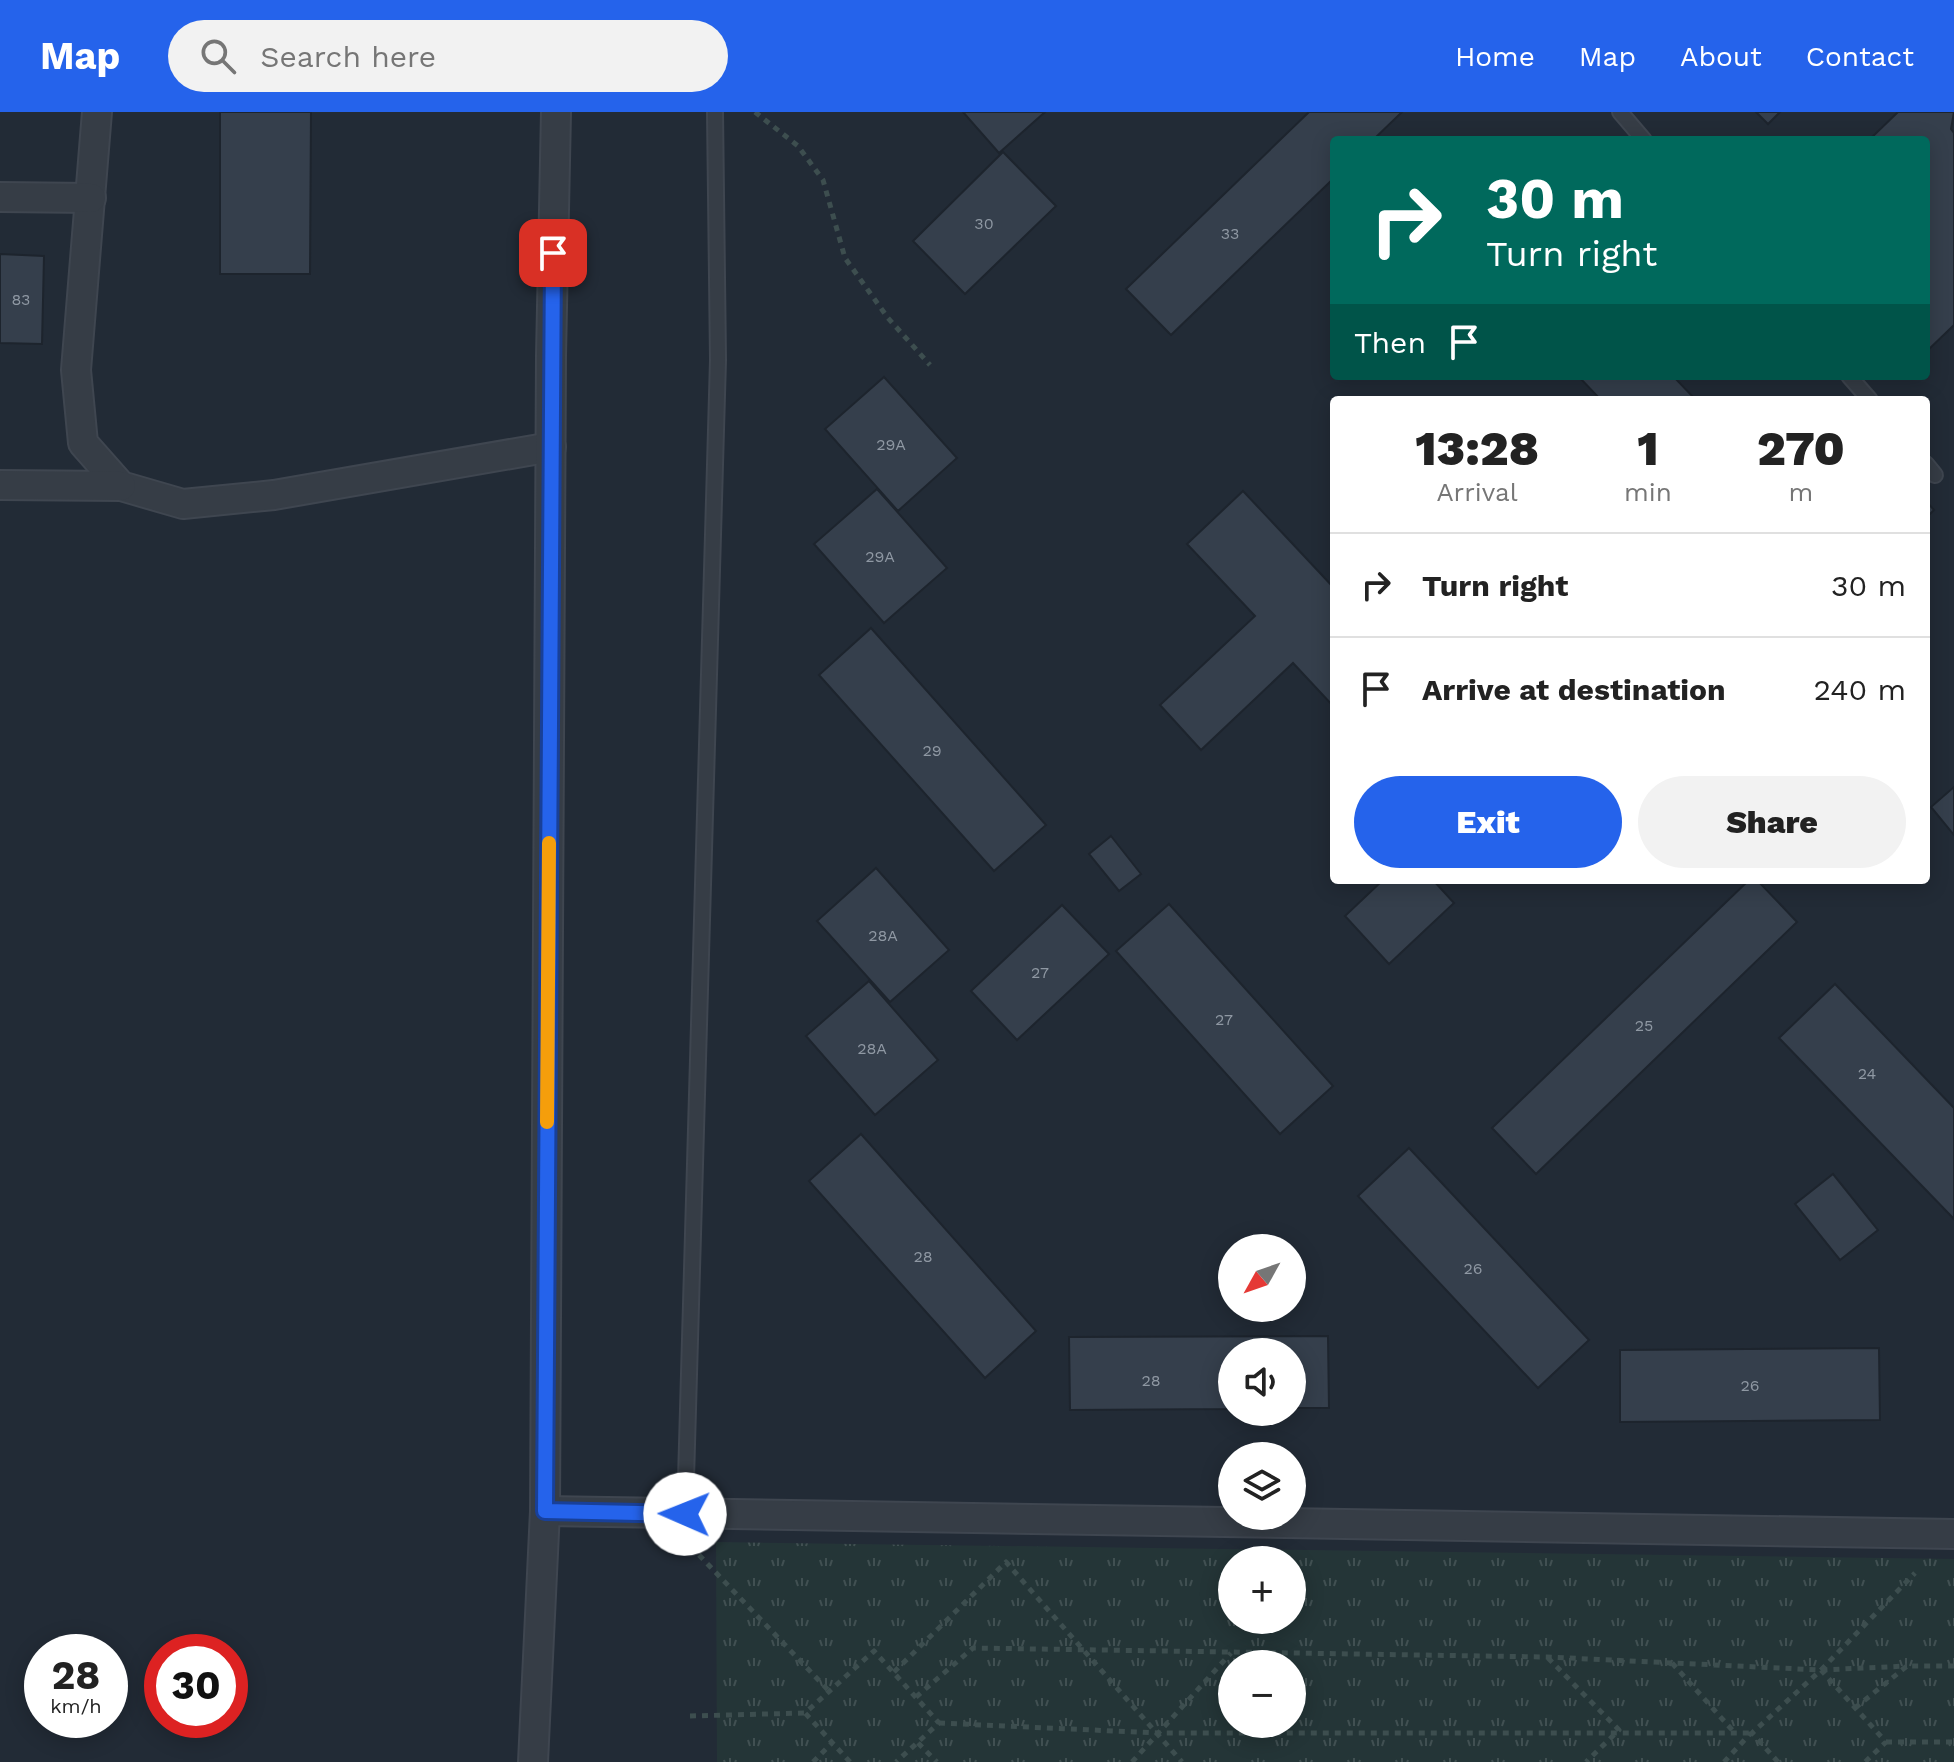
<!DOCTYPE html>
<meta charset="utf-8">
<style>
:root{--surface:#fff;--page:#f2f2f2;--text:#222;--muted:#767676;--line:#e0e0e0;--accent:#2563eb}
body{margin:0;font-family:"Work Sans",sans-serif;background:var(--page);color:var(--text);height:100vh;display:flex;flex-direction:column;font-size:30px;white-space:nowrap}
*{box-sizing:border-box;margin:0}
p{font-size:26px;color:var(--muted)}
.icon{flex:none;width:44px;height:44px;fill:none;stroke:currentColor;stroke-width:2;stroke-linecap:round;stroke-linejoin:round}
.map{position:relative;flex:1;overflow:hidden}
.side{position:absolute;left:1330px;top:284px;width:600px;height:488px;display:flex;flex-direction:column;background:var(--surface);border-radius:8px;box-shadow:0 4px 20px #0003}
.side>*{flex:none}
.hud{position:absolute;left:1330px;top:24px;width:600px;height:244px;border-radius:8px;box-shadow:0 4px 20px #0003;background:#00695c;color:#fff;overflow:hidden}
.needle{width:52px;rotate:230deg}
.fabs{position:absolute;left:1218px;top:1122px;display:grid;gap:16px}
.fabs a{display:grid;place-items:center;width:88px;height:88px;border-radius:50%;background:var(--surface);box-shadow:0 4px 20px #0003;font-size:40px}
.speed{position:absolute;left:24px;top:1522px;display:flex;gap:16px;font-size:40px;font-weight:700;text-align:center}
.speed>*{display:grid;place-content:center;width:104px;height:104px;border-radius:50%;background:var(--surface);box-shadow:0 4px 20px #0003;line-height:1}
.speed small{font-size:20px;font-weight:400}
.speed .limit{border:12px solid #d22;background:#fff;color:#111}
.pin{position:absolute;display:grid;place-items:center;width:68px;height:68px;color:#fff;margin:-34px;border-radius:16px;box-shadow:0 4px 12px #0006}
.me{position:absolute;width:88px;margin:-44px;rotate:271deg;stroke-linejoin:round;filter:drop-shadow(0 0 6px #0008)}
.turn{display:flex;align-items:center;gap:28px;height:168px;padding:0 24px;font-size:36px}
.turn .icon{width:104px;height:104px;stroke-width:2.5}
.turn b{display:block;font-size:56px;line-height:68px}
.then{display:flex;align-items:center;height:76px;padding:0 24px;background:#0003;gap:16px;font-size:30px}
.eta{display:flex;justify-content:space-evenly;align-items:center;height:136px;text-align:center}
.eta b{font-size:48px;font-weight:800;line-height:56px}
.action{display:flex;gap:16px;margin-top:auto;padding:16px 24px}
.action a{flex:1;height:92px;border-radius:48px;background:var(--accent);color:#fff;font-size:32px;font-weight:800;line-height:92px;text-align:center}
.action a+a{background:var(--page);color:var(--text)}
ul{padding:0;list-style:none}
li{display:flex;align-items:center;gap:24px;height:104px;padding:0 24px;border-top:2px solid var(--line)}
li div{flex:1}
li b{display:block;font-size:30px}
li em{font-style:normal}
header{display:flex;align-items:center;gap:48px;box-sizing:border-box;height:112px;padding:0 40px;background:var(--accent);color:#fff}
header strong{font-size:38px}
nav{display:flex;gap:44px;margin-inline-start:auto;font-size:28px}
.search{width:560px;height:72px;background:var(--page);display:flex;align-items:center;gap:20px;box-sizing:border-box;padding:0 28px;border-radius:44px;color:var(--muted);font-size:30px}
.map>svg:first-child{display:block}
.park{fill:url(#park-tufts);fill-rule:evenodd}
.building{fill:#353f4c;stroke:#1d242d;stroke-width:2}
.lines{fill:none;stroke-linecap:round;stroke-linejoin:round}
.service-casing{stroke:#3f4650;stroke-width:18}
.minor-casing{stroke:#3f4650;stroke-width:32}
.path{stroke:#3d4e4f;stroke-width:5;stroke-dasharray:6 6;stroke-linecap:butt}
.service{stroke:#363d46;stroke-width:14}
.minor{stroke:#363d46;stroke-width:28}
.route-casing{stroke:#184099;stroke-width:20}
.route{stroke:#2563eb;stroke-width:14}
.slow{stroke:#f59e0b;stroke-width:14}
.labels{text-anchor:middle;dominant-baseline:central;stroke-width:8;stroke-linejoin:round;paint-order:stroke}
.number-label{font-size:16px;fill:#8f98a3}
</style>
<header>
<strong>Map</strong>
<div class="search"><svg class="icon" aria-label="search" viewBox="0 0 24 24"><circle cx="10" cy="10" r="6"/><path d="M15 15l6 6"/></svg>Search here</div>
<nav><a>Home</a><a>Map</a><a>About</a><a>Contact</a></nav>
</header>
<div class="map">
<svg width="1954" height="1650" viewBox="0 0 1954 1650">
<defs>
<pattern id="park-tufts" width="24" height="20" patternUnits="userSpaceOnUse" patternTransform="scale(2)"><rect width="24" height="20" fill="#243537"/><path d="M3 7l-1-3M5 7V3M7 7l1-3M15 17l-1-3M17 17v-4M19 17l1-3" fill="none" stroke="#415052"/></pattern>
</defs>
<rect width="100%" height="100%" fill="#222b36"/>
<path class="park" d="M716,1430l1238,17v203h-1237zM1232,1448h60v60h-60zM1292,1552v60h-60v-60z"/>
<g class="building">
<path d="M220,0h91l-1,162h-90z"/>
<path d="M963,0h82l-46,41z"/>
<path d="M1309,0h93l-29,28h-39v38l-163,157 -45,-46z"/>
<path d="M1756,0h24l-12,12z"/>
<path d="M1898,0h56l-3,17 3,4v192l-28,27v-212h-57z"/>
<path d="M1003,40l53,54 -91,88 -52,-53z"/>
<path d="M0,142l44,2 -2,88 -42,-1z"/>
<path d="M1578,264h95l23,24h-95z"/>
<path d="M884,265l73,81 -59,53 -73,-82z"/>
<path d="M877,377l70,79 -63,55 -70,-79z"/>
<path d="M1243,379l91,97v119l-41,-44 -92,87 -41,-45 95,-89 -68,-72z"/>
<path d="M1926,389l8,9 -8,8z"/>
<path d="M871,516l175,197 -52,46 -175,-196z"/>
<path d="M1954,675v48l-23,-28z"/>
<path d="M1111,724l30,38 -22,17 -30,-37z"/>
<path d="M876,756l73,82 -59,52 -73,-81z"/>
<path d="M1383,768h50l21,23 -65,61 -44,-48z"/>
<path d="M1749,768h8l40,42 -261,252 -44,-46z"/>
<path d="M1169,792l164,182 -53,48 -164,-183z"/>
<path d="M1062,793l47,49 -92,86 -46,-49z"/>
<path d="M869,869l69,79 -63,55 -69,-79z"/>
<path d="M1835,872l119,124v111l-175,-181z"/>
<path d="M861,1022l175,197 -51,47 -176,-197z"/>
<path d="M1409,1036l180,192 -51,48 -180,-192z"/>
<path d="M1833,1062l45,56 -38,30 -45,-56z"/>
<path d="M1328,1224l1,72h-37v-56h-60v57l-162,1 -1,-73z"/>
<path d="M1879,1236l1,72 -260,2v-72z"/>
</g>
<g class="lines">
<defs>
<g id="service">
<path d="M1620,0l24,28"/>
<path d="M1849,264l21,24"/>
<path d="M1926,352l9,11"/>
<path d="M685,1402l33,-1154 -3,-248"/>
</g>
<g id="minor">
<path d="M97,0l-21,258 7,73 38,43 62,18 91,-9 277,-48"/>
<path d="M0,85l91,1"/>
<path d="M0,373l121,1"/>
<path d="M545,1399l1409,23"/>
<path d="M533,1650l12,-251 6,-1155 5,-244"/>
</g>
</defs>
<use href="#service" class="service-casing"/>
<use href="#minor" class="minor-casing"/>
<g class="path">
<path d="M755,0l43,34 25,34 22,78 43,60 42,47"/>
<path d="M699,1443l130,136"/>
<path d="M1548,1546l71,72 -33,32"/>
<path d="M1672,1551l62,69"/>
<path d="M1821,1558l94,-97"/>
<path d="M894,1560l112,-110 176,200"/>
<path d="M916,1585l57,-49 574,9 274,13 86,-4"/>
<path d="M1855,1596l52,-42h47"/>
<path d="M690,1604l115,-3"/>
<path d="M939,1611l219,10h594"/>
<path d="M1886,1630h68"/>
<path d="M918,1631l19,19"/>
<path d="M813,1650l19,-19"/>
<path d="M850,1650l-45,-49 69,-62 65,72 -43,39"/>
<path d="M1132,1650l99,-109"/>
<path d="M1724,1650l27,-29"/>
<path d="M1778,1650l-26,-29 69,-63 65,72 -21,20"/>
</g>
<use href="#service" class="service"/>
<use href="#minor" class="minor"/>
</g>
<g class="lines">
<defs>
<path id="route" d="M553,141l-8,1258 140,3"/>
</defs>
<use href="#route" class="route-casing"/>
<use href="#route" class="route"/>
<path class="slow" d="M547,1010l2,-279"/>
</g>
<g class="labels">
<g class="number-label">
<text x="984" y="111">30</text>
<text x="1230" y="121">33</text>
<text x="21" y="187">83</text>
<text x="891" y="332">29A</text>
<text x="880" y="444">29A</text>
<text x="932" y="638">29</text>
<text x="883" y="823">28A</text>
<text x="1040" y="860">27</text>
<text x="1224" y="907">27</text>
<text x="1644" y="913">25</text>
<text x="872" y="936">28A</text>
<text x="1867" y="961">24</text>
<text x="923" y="1144">28</text>
<text x="1473" y="1156">26</text>
<text x="1151" y="1268">28</text>
<text x="1750" y="1273">26</text>
</g>
</g>
</svg>
<div class="fabs">
<a><svg class="needle" viewBox="-14 -14 28 28"><path d="M0-13l5 13h-10z" fill="#e53935"/><path d="M0 13l5-13h-10z" fill="#767676"/></svg></a>
<a><svg class="icon" aria-label="sound" viewBox="0 0 24 24"><path d="M4 9h4l5-4v14l-5-4H4zM17 9q2 3 0 6"/></svg></a>
<a><svg class="icon" aria-label="layers" viewBox="0 0 24 24"><path d="M12 4l9 5-9 5-9-5zM3 14l9 5 9-5"/></svg></a>
<a>+</a>
<a>−</a>
</div>
<div class="speed"><div>28<small>km/h</small></div><div class="limit">30</div></div>
<div class="pin" style="left:553px;top:141px;background:#d93025"><svg class="icon" aria-label="arrive" viewBox="0 0 24 24"><path d="M6 21V4h12l-3 4 3 4H6"/></svg></div>
<svg class="me" style="left:685px;top:1402px" viewBox="-20 -20 40 40"><circle r="19" fill="#fff"/><path d="M0-13L10 11 0 6-10 11z" fill="#2563eb"/></svg>
<div class="hud">
<div class="turn"><svg class="icon" aria-label="right" viewBox="0 0 24 24"><path d="M7 20v-9h11M14 6l5 5-5 5"/></svg><div><b>30 m</b>Turn right</div></div>
<div class="then">Then<svg class="icon" aria-label="arrive" viewBox="0 0 24 24"><path d="M6 21V4h12l-3 4 3 4H6"/></svg></div>
</div>
<section class="side">
<div class="eta">
<div><b>13:28</b><p>Arrival</p></div>
<div><b>1</b><p>min</p></div>
<div><b>270</b><p>m</p></div>
</div>
<ul>
<li><svg class="icon" aria-label="right" viewBox="0 0 24 24"><path d="M7 20v-9h11M14 6l5 5-5 5"/></svg><div><b>Turn right</b></div><em>30 m</em></li>
<li><svg class="icon" aria-label="arrive" viewBox="0 0 24 24"><path d="M6 21V4h12l-3 4 3 4H6"/></svg><div><b>Arrive at destination</b></div><em>240 m</em></li>
</ul>
<div class="action"><a>Exit</a><a>Share</a></div>
</section>
</div>
